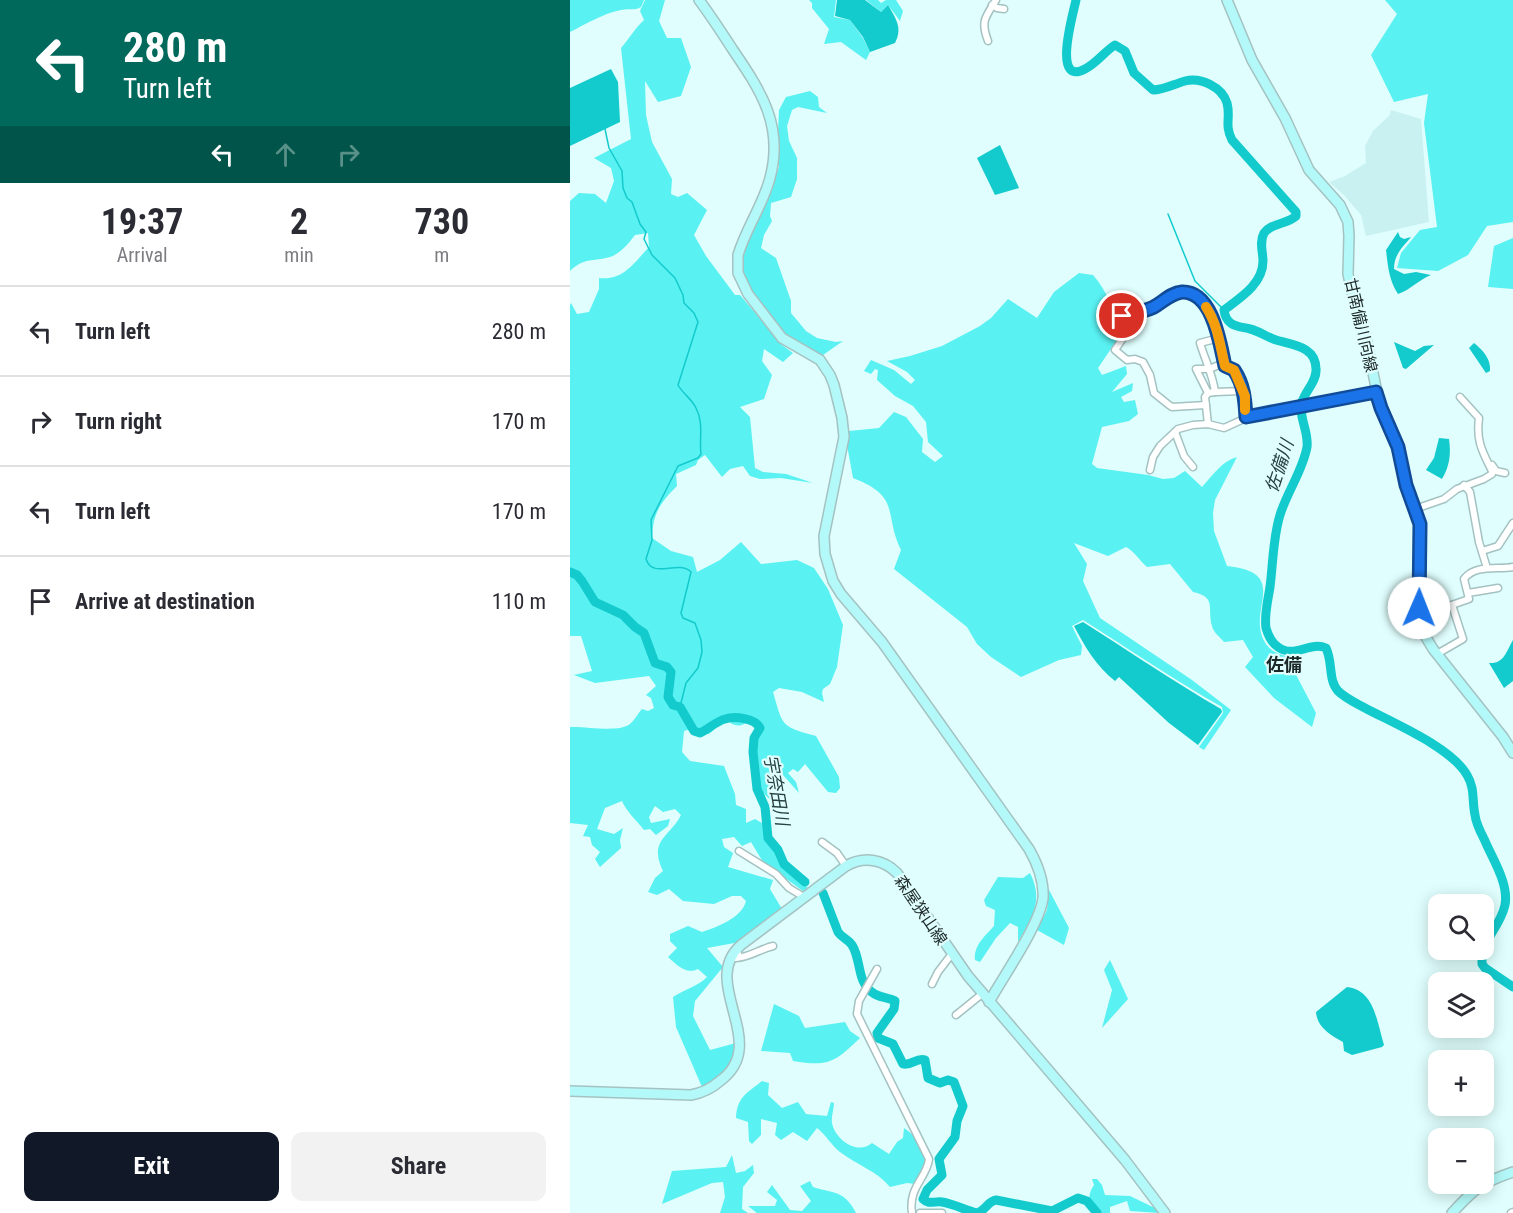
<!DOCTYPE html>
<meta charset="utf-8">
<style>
:root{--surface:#fff;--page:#f2f2f3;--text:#2b2b33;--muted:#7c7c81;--line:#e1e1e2;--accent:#111827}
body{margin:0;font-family:"Roboto Condensed","Noto Sans JP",sans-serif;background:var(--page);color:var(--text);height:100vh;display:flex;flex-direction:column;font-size:22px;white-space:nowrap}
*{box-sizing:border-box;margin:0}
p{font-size:20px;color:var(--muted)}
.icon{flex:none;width:33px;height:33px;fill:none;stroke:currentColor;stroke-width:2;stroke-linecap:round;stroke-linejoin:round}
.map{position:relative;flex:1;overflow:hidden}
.sheet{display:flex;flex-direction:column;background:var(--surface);width:570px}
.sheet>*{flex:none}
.hud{background:#00695c;color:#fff;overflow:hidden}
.fabs{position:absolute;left:858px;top:894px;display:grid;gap:12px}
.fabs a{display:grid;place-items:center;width:66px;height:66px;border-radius:12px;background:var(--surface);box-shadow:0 3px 15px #0003;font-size:30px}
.pin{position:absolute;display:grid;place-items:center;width:51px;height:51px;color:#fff;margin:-26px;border:3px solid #fff;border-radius:50%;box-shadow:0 2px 6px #0007}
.me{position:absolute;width:66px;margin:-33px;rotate:1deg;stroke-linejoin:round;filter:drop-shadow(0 0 4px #0008)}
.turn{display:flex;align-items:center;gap:21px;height:126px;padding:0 24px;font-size:27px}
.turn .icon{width:78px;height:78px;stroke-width:2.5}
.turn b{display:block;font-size:42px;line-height:51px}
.lanes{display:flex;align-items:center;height:57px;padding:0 24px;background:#0003;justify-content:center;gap:30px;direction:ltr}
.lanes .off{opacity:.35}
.eta{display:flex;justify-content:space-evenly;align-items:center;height:102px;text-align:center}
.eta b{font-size:36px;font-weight:700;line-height:42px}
.cta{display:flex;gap:12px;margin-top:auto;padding:12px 24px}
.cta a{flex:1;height:69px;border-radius:12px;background:var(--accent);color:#fff;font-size:24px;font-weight:700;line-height:69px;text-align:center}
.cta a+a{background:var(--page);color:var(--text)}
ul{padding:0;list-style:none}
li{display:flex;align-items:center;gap:18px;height:90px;padding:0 24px;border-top:2px solid var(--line)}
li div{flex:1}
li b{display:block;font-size:22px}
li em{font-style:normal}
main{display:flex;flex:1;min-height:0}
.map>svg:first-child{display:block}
.built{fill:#c9f1f1}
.green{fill:#59f1f2}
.water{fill:#13cacc}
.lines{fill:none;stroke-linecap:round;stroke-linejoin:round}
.stream{stroke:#13cacc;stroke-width:1.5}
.river{stroke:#13cacc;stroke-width:9}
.street-casing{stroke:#a4c2c1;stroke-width:9}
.secondary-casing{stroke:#a4c2c1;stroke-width:12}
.street{stroke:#fff;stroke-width:6}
.secondary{stroke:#b4f9f9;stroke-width:9}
.route-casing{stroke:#114b97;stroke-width:15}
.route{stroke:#1a73e8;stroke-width:10}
.slow{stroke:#f59e0b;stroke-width:10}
.labels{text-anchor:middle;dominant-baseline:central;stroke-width:4.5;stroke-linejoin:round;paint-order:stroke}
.street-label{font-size:16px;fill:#1c2727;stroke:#dffefd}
.water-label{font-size:18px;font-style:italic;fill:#294242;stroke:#dffefd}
.neighbourhood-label{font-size:18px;font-weight:bold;fill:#1c2727;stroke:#dffefd}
</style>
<main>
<section class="sheet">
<div class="hud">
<div class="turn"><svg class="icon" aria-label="left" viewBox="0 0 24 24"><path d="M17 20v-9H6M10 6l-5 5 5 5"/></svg><div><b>280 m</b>Turn left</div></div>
<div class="lanes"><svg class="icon" aria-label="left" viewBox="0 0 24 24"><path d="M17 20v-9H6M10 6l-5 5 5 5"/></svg><svg class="icon off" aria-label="ahead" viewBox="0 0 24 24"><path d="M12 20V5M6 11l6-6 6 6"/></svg><svg class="icon off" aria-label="right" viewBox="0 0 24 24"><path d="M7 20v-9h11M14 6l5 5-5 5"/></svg></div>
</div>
<div class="eta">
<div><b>19:37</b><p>Arrival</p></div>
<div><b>2</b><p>min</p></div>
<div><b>730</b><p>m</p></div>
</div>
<ul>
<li><svg class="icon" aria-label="left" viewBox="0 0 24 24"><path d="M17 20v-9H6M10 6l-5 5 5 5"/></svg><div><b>Turn left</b></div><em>280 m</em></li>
<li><svg class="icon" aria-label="right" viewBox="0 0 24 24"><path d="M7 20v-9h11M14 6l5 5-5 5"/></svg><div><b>Turn right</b></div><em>170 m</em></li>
<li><svg class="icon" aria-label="left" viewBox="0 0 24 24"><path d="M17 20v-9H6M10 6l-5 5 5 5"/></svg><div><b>Turn left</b></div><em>170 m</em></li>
<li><svg class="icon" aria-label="arrive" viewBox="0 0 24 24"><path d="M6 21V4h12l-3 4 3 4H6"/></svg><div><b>Arrive at destination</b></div><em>110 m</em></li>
</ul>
<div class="cta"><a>Exit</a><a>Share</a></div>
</section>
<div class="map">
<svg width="943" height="1213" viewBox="0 0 943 1213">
<rect width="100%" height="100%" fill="#dffefd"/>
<path class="built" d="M821,110l30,9 8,103 -63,14 -5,-21 -17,-20 -15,-13 16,-6 21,-13 -1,-17 8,-15 16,-15z"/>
<g class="green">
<path d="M0,0h74l-3,7c-7,4 -12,1 -20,3 -17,3 -35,14 -51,22z"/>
<path d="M75,0h20l-6,21 8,17h14l10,29 -10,29 -23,6 -13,-21 1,34 6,27 20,37 -1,15 7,3 9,-4 20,17 -13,25 12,21 29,39h5l42,50 11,8 -10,9 -19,-13 -2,12 10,14 -8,24 -24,8 10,10 5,51 8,4 23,2 27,9 -32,-5 -21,1 -10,-3 -7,-10 -13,3 -8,8 -17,-22 -7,5 -2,5 -20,9 1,12c-17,17 -24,27 -25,52l19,13 22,6 4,15 23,-12 21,-18 20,22 36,-4 17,8 14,21 15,36 -6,42 -7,17 -7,5 -1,4 2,9 -22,-10 -23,-4 -6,4c10,34 7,34 43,44l23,41 1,11 -4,5 -8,-1 -23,-28 -7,8 -5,-3 -5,4 8,9 3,11 -16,-18 -4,-2 -8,8 -4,10 7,11c-18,-11 -23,-30 -22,-50 1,-15 6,-17 -1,-32 -10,7 -16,8 -25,-1l-17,15 -7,-1 -7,-5 -11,3 -2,21 8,9 34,5 11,28 1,11 10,4v14l9,-4 12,7 6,14 10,12 4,15 21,21 -5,3 -40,-29 -12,-20 -9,4 -8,-9 -12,2 2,8 9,6 -5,14 45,13 -3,9 12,20 -42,33 -33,6 16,19 -28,34 -2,15 17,34 26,-7c-3,22 -14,36 -34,44l-26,-60 -3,-30c12,-8 24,-10 34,-20l-9,-8c-12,6 -21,-4 -30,-12l9,-9 -7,-7v-7l18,-8 14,6c15,-5 40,-14 44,-31l-5,-5h-9l-18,8 -31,-3 -14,-12 -12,6 -9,-3 7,-14 8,-7c-15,-31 7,-34 18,-56l-6,-6 -12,3 -8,-6 -6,11 2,6 19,-4 -2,7 -12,9 -6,-6 -6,1c-7,-9 -18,-19 -22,-29l-17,7 -8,21 17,5 9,-6 -3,12 1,8 -21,19 -5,-8 5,-7 -8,-7 -2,-8 -7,-1 5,-11 -18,-2v-96c15,-1 49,6 60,-3 5,-4 8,-11 12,-15l6,2 6,-3 -3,-10 -5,-3 10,-9 -7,-10 -54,7 -21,-8 18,-4 -11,-35h-11v-331l1,-2 6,11 12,-2 10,-23v-11c24,3 35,-15 50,-31l-1,-14 -13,2c-7,9 -14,18 -25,22 -18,5 -25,0 -40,14v-70l9,-8 16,1 11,9 8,-22 -3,-13 -17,-10 37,-19 -10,-91c8,-9 14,-20 23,-28l-4,-9z"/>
<path d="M239,0h27l-2,17 16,3 13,18 7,14 -4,8 -25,-18 -17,2 5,-15 -17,-21v-5z"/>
<path d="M296,0h12l3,3 5,-3h10l7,11 -3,10 -12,-16 -7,7z"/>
<path d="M815,0h128v222l-26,4 -19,29 -30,16 -41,-3 4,-15 19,-23 17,-3 -13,-104 4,-29 -34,8 -23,-47 26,-41z"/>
<path d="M240,91l8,6 1,10 8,6 -29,-6 -6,3 -5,16 2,15 8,17v21l-6,18 -20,6 -1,13 2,5 -8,14 -3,13 15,10 15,43v12l15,18 11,7 19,4 7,-1 -20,14h-5l-31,-20 -12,-12 -17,-19 -15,-26 -1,-15 5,-20 21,-44 11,-32 -1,-35 1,-22 7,-13z"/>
<path d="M943,238v51l-25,-2 6,-41z"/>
<path d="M509,273l14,2c15,17 22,38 28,59l-23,34 4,7 24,-9 1,8 -15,18 21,-9 -1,8 -11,6 3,5 11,-2 3,14 -9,7 -27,6 -10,37 5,4 51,7 15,4 11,-1 11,-7 17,16c10,-11 20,-26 35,-30l-22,43 -2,13 1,18 13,35c66,7 17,45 39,78 8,11 18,10 28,16l-2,7 24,46 -4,14 -38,-29 -29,-31 8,-10 -10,-17 -19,2c-4,-5 -11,-10 -12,-16 -5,-18 5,-29 -19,-34l-23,-28 -23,3c-7,-6 -13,-16 -21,-20l-18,9 -34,-13 13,21 -4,17 17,37 92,62 39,30 -27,40 -5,-3 24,-34 -1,-6c-48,-27 -93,-58 -139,-87l-11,6 10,20 -1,9 -22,5 -38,17 -30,-20 -14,-13 -10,-17 -73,-58 7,-19c-18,-37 1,-53 -48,-72l-6,-33 2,-14 30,-3 15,-16 12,5 17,22 -1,13 13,10 8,-6 -15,-14 -2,-20 -13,-16 -18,-10 -18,-16 1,-10 -3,-1 -4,5 -7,-3 7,-11 23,10 17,14 4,-4 -8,-8 -20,-11 23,-5 32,-10 38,-20 11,-8 17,-19 29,19 17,-26z"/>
<path d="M460,873c14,28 2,44 -12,69v-15l-8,-4 -14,15 -16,24 -5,-2c-2,-14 10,-24 19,-34l1,-16 -9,-4 -2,-6 14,-23 25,1z"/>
<path d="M479,890l20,38 -5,17 -27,-15 10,-20z"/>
<path d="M540,960l18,39 -26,29 10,-38 -8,-20z"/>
<path d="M204,1004l25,12 6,12 40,-6 5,9 10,7c-25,24 -31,29 -67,23l-3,-8 -29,-2z"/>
<path d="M192,1081l7,2 -1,12 14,13 16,-6 8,12 21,2 4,-14 3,1c0,6 -3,14 -2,20 3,16 25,33 40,20l17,11 8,-12 6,-4 1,-10c10,6 26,26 22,38 -3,6 -7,12 -11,18l-8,-1 -17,4c-13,-16 -33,-22 -50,-35 -8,-6 -14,-17 -23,-24l-10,13 -14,-9 -12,8 -6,-5 2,-12 -16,-4v16l-9,9 -3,-3 -1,-19 -12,-4c1,-21 11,-25 26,-37z"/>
<path d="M162,1155l4,18 9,-2 8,-6 1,8 -11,14 -1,22 6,4h-28l5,-16 -2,-15 -11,1 -50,21 10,-33 54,-4z"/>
<path d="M522,1179h5l5,6 3,10 25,1 27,13 3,4 -30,-2 -3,-10 -17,6v6h-16c-5,-11 -7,-18 0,-28z"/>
<path d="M240,1181l3,6c22,7 31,3 43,26h-99l-9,-7h27l2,-6 -10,-8 5,-7 18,25 12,1 9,-10 -11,-15z"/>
</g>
<g class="water">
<path d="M267,0h28l16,12 7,-7c8,14 15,23 7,38l-25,9 -7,-15 -13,-17 -15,-4z"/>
<path d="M41,69l7,13 2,40 -50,24v-58z"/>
<path d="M430,145l19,43 -24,7 -18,-37z"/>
<path d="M828,232l2,5 4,2 7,-2c-8,10 -17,17 -17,32l10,5 12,-2 15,3c-13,5 -19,14 -33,19 -9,-14 -10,-27 -12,-44z"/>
<path d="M824,342l21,9 9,-5 10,-1 -28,24 -3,-1z"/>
<path d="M904,343c9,7 17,16 16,28l-4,2 -17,-25z"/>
<path d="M869,438l10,1c2,14 1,27 -7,40l-16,-9 8,-12z"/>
<path d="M513,622c46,29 91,60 138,87l1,3 -24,33 -29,-22 -50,-46 -4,4c-19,-15 -30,-34 -41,-55z"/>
<path d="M943,640v41l-9,7 -15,-25c15,1 17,-11 24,-23z"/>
<path d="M777,987c28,3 30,36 37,58l-2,2 -30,8 -8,-4 -1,-9c-13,-7 -26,-15 -27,-30z"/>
</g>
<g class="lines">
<g class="stream">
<path d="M35,129l4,19 13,23 1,17 4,10 5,4 8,22 6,8 -2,7 8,16 23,23 8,17 1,8 10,10 4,9 -20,63c5,9 14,14 18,23 8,15 3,31 5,46l-3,4 -20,8 -27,54 1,20 -6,19c7,21 32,0 45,13l-10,41 2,5 12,5 6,17 1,12 -4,16 -12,15 -6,24"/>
<path d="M598,214l27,67 29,29"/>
</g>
<g class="river">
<path d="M506,0c-2,11 -25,87 9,69 12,-6 20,-18 30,-24l10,6 9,22 19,17c11,0 21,-6 32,-9 16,-4 37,6 42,22 4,15 -3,21 5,37l64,72v4c-8,8 -25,7 -32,17 -5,9 -1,19 -1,28 0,23 -23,37 -39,49 2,16 13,16 26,19 9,2 17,8 26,11 16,5 40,6 40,29 1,12 -10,21 -14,33 -4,15 7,29 5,45 -4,23 -20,45 -27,68 -7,22 -7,49 -10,72 -2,13 -6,28 -4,41 2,7 6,15 12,19 16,12 32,-6 48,1 7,14 2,32 12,43 7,7 18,12 27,17 28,15 86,39 102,67 8,13 5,26 8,40 1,9 6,18 10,26 8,19 24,43 20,64 -3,15 -14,28 -21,41"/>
<path d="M0,572l7,3 5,6 13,21 28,13 12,12 9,6 11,30 12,4 4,5 -3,25 5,8 7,2 14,24 6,2c8,-4 17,-12 25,-14 10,-3 30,-1 35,9l-6,10 -1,14 4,37 8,18 3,31 10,12 6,14 21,18"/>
<path d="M253,893l15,39c4,6 10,7 14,13 10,16 4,36 21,48 7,5 15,4 22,8l-1,8 -17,24 1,5 15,6 10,20c8,2 14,-7 22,-4l3,18 12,5 8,-3 6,2 9,24 -6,15 -2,16 -16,22 3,16 -15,15 -4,9c6,6 11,2 19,3 12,2 23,8 35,11 9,-3 11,-12 19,-13l56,11 26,-13 9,3 10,12"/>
<path d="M912,950v14l3,4 28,19"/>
</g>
<defs>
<g id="street">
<path d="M422,5l5,3 7,1"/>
<path d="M418,41c-8,-21 -2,-24 8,-41"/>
<path d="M645,392l28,-1"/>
<path d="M638,393l-12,-24h13l10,-4 15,5 11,26 1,22"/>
<path d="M636,405l-34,2 -3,-2 -15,-12 -4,-18 -7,-13 -8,-3 -8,1 -12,-10 12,-18 -5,-16c10,-4 22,-4 31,-8 10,-4 17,-15 29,-16 31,-1 38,52 43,74"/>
<path d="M638,424l-3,-27 3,-4 7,-1c-2,-17 -10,-32 -15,-49l19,-5"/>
<path d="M605,432l9,24 9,11"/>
<path d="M922,465l4,6 9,2"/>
<path d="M580,470l3,-13 7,-11 18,-17 15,-4 15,-1 16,4 22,-10 130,-26"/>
<path d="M894,485l6,7 9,50 8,26"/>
<path d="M845,509l29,-10 13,-10 27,-10 8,-5v-3c-10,-20 -16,-30 -13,-53l-19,-21"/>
<path d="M912,551l16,-5 15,-23"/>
<path d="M898,593l30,-5"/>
<path d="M850,616l49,-17 -5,-20c11,-15 34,-9 49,-12"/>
<path d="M867,654l26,-15 -11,-34"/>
<path d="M252,842l15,11 9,13"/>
<path d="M169,851l37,23 13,14 15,9"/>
<path d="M168,954l-2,4c14,-1 24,-9 37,-12"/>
<path d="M307,969l-18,32 -2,13 72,145c-2,19 -21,28 -17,54"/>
<path d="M362,984l6,-12 13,-17"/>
<path d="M386,1015l26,-21"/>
<path d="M350,1213h22"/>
<path d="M941,1213l2,-1"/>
</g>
<g id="secondary">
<path d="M129,0c12,16 23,33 34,50 28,41 51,76 37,128 -7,27 -24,50 -32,77v18l10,21 34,44 38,22 10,15 4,10 8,33 2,19 -20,99 1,18 8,27 8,13 41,48 147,207c8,14 15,33 14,49 -3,26 -40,79 -54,104"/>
<path d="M657,0l25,60 33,58 24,52 31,35 8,17 1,14 -1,38 4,18 12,37 15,73 19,45 8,38 14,39v92l4,18 9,15 70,88 10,16"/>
<path d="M0,1091l121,4c11,-2 21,-7 29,-14 52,-38 -22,-98 21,-136l105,-79c18,-10 37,-7 51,7l71,103 157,184 40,53"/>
<path d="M882,1213c23,-25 29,-30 61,-41"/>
</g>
</defs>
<use href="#street" class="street-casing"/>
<use href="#secondary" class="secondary-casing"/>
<use href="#street" class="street"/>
<use href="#secondary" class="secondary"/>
</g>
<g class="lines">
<defs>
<path id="route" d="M552,316c11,-4 26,-4 35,-11 8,-5 15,-12 25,-13 31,-1 38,52 43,74l9,4c10,15 11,30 12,47l130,-25 5,16 17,39 8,38 14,39 -1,84"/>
</defs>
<use href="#route" class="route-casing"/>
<use href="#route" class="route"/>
<path class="slow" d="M636,307c12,18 14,39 19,59l9,4 11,26v14"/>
</g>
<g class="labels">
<g class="street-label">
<text transform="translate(791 325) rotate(77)">甘南備川向線</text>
<text transform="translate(351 910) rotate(56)">森屋狭山線</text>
</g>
<g class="water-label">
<text transform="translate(709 466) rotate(-72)">佐備川</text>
<text transform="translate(207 790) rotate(80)">宇奈田川</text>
</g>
<g class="neighbourhood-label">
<text x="714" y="664">佐備</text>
</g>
</g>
</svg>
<div class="fabs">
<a><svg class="icon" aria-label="search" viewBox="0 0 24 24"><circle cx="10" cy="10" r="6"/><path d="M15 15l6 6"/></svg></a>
<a><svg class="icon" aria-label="layers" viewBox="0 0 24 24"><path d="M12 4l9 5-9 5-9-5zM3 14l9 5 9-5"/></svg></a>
<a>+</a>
<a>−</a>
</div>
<div class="pin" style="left:552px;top:316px;background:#d93025"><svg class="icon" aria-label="arrive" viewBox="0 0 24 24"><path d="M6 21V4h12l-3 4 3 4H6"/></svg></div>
<svg class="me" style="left:849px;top:608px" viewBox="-20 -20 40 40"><circle r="19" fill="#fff"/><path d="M0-13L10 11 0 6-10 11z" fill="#1a73e8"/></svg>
</div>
</main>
